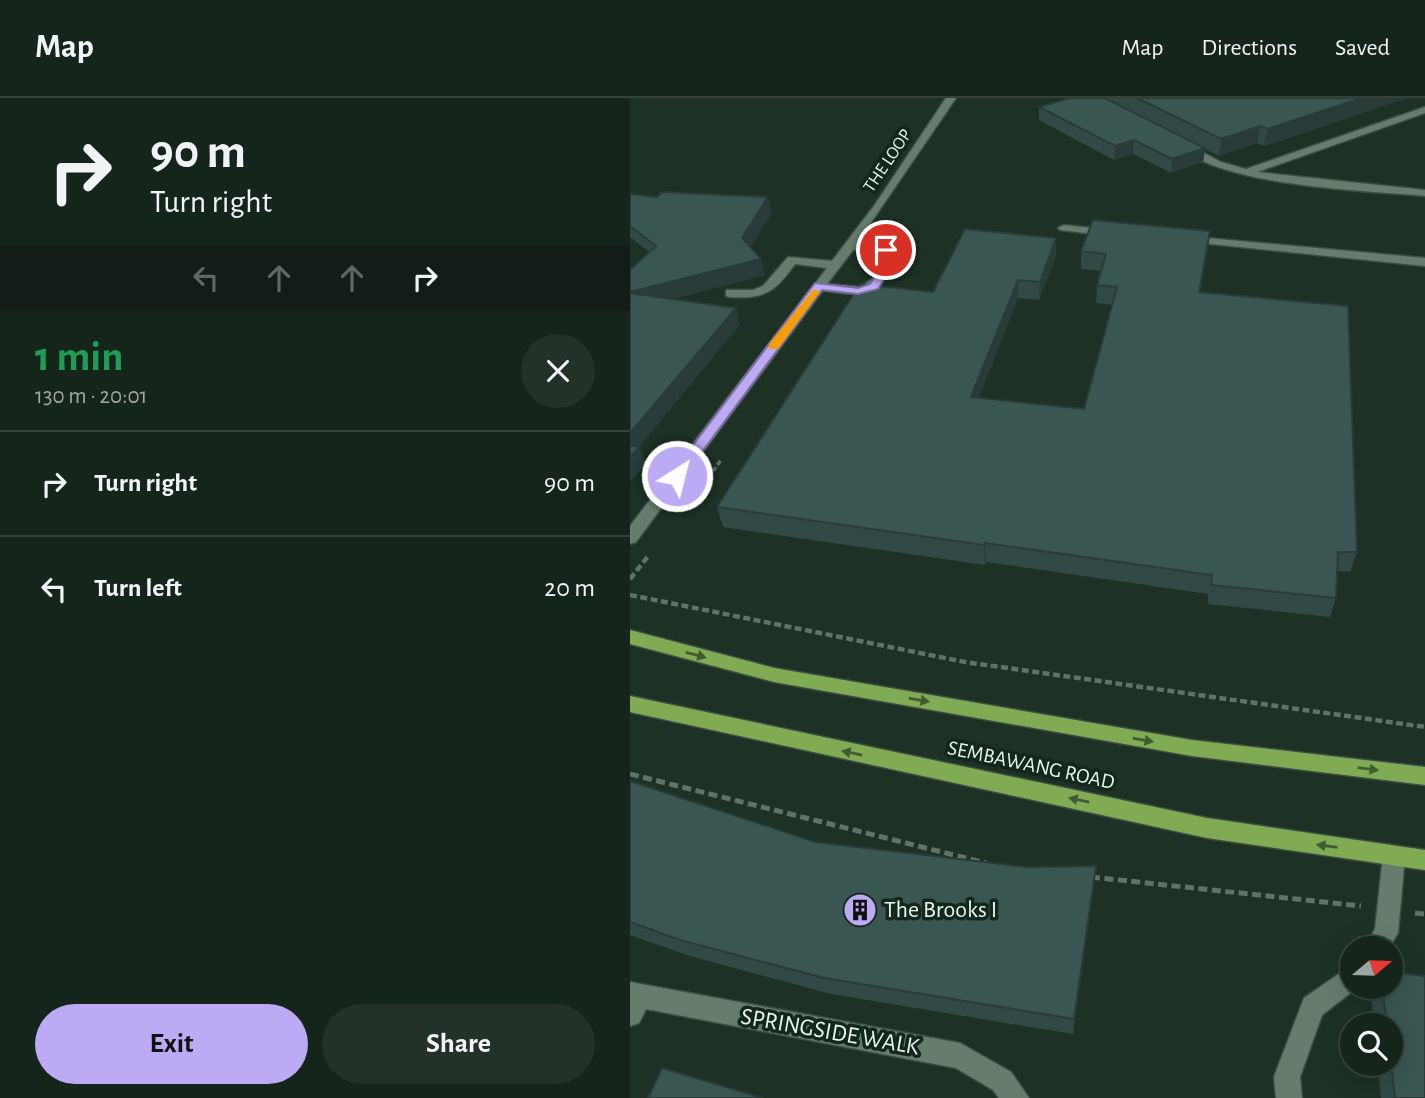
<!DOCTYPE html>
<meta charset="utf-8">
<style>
:root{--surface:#16251c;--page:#233129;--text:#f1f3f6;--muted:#9ea5a3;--line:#35423b;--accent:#bcaaf5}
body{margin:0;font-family:"Alegreya Sans",sans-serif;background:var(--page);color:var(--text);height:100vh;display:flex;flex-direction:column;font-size:26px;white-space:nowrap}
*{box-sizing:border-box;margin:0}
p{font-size:23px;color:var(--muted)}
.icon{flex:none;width:38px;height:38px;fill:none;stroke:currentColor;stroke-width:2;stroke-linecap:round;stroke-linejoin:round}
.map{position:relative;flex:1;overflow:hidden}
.details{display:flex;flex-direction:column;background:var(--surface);width:630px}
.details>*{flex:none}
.hud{background:#16251c;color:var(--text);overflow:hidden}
.needle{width:46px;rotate:71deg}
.fabs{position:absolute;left:710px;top:838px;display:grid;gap:14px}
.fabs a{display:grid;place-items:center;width:63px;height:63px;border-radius:50%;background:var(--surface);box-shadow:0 7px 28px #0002,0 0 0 2px var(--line);font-size:35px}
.pin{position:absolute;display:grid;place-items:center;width:60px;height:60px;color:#fff;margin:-30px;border:4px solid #fff;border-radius:50%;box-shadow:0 2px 7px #0007}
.me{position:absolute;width:77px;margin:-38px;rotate:36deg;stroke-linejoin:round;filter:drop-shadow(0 0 5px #0008)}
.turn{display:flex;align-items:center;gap:24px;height:147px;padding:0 35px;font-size:32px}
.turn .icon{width:91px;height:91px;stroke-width:2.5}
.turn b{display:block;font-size:49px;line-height:60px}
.lanes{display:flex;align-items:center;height:66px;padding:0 35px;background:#0003;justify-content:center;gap:35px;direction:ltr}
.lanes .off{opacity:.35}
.round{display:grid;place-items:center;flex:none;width:74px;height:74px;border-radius:37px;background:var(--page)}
.headline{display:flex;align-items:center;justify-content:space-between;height:119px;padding:0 35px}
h1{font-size:42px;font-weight:700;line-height:52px;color:#1e9e55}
.primary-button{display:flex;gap:14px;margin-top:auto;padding:14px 35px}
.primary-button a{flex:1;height:80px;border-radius:42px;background:var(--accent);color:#111;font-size:28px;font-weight:700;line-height:80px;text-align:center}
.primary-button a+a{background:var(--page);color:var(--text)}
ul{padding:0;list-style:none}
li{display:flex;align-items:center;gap:21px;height:105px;padding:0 35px;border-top:2px solid var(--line)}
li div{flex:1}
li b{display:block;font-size:26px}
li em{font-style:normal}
header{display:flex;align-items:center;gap:42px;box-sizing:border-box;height:98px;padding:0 35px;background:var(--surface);border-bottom:2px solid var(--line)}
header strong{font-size:33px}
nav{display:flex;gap:38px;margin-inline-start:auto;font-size:24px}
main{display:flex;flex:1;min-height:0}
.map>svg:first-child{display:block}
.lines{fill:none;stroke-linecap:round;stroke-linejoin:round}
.minor-casing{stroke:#3c4e43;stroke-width:3}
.major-casing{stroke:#3c4e43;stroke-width:3}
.path-far2{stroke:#617267;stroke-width:3.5;stroke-dasharray:5 2.5;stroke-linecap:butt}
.path-far1{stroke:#617267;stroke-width:4.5;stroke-dasharray:7 3.5;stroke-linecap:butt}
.path{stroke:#617267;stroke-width:5;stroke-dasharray:9 4.5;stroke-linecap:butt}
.minor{fill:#667d6e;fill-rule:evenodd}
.major{fill:#80ab52;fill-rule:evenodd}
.wall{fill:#324a47}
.shaded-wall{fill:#293c39}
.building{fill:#3a5652;stroke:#293c39;stroke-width:2}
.oneway{fill:#3f5c32}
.route{fill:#bcaaf5;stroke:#7a6e9f;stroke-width:2}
.slow{fill:#f59e0b}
.labels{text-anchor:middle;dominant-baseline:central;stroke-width:7;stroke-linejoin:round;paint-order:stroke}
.far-street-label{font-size:18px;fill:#e8f4ec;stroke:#14271c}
.street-label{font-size:21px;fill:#e8f4ec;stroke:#14271c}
.near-poi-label{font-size:24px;fill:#e8f4ec;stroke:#14271c;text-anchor:start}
.near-street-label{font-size:24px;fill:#e8f4ec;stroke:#14271c}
</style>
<header>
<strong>Map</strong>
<nav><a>Map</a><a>Directions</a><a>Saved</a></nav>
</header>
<main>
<section class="details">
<div class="hud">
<div class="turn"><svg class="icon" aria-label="right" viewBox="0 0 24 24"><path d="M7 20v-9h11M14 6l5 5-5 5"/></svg><div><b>90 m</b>Turn right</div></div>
<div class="lanes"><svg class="icon off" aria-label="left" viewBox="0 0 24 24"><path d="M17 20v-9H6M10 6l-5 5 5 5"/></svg><svg class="icon off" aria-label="ahead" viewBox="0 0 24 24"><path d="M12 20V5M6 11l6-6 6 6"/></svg><svg class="icon off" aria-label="ahead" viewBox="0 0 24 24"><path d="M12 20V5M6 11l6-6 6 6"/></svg><svg class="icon" aria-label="right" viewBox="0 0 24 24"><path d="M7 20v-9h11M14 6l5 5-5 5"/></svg></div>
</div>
<div class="headline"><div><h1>1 min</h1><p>130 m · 20:01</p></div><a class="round"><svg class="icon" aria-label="close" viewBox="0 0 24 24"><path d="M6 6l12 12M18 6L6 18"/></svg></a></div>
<ul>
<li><svg class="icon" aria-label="right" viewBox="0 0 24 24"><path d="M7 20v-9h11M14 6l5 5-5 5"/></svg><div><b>Turn right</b></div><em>90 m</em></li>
<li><svg class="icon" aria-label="left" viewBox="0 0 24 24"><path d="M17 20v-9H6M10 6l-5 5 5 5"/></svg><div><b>Turn left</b></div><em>20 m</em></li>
</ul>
<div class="primary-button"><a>Exit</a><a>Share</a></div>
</section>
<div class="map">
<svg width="795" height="1000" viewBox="0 0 795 1000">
<rect width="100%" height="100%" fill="#1d3125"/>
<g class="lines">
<defs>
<g id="minor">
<path d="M316,0h10l-99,145 33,5 9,10c-25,37 -33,40 -76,32l-187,252 -6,2v-18l197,-258 -32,-4c-20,28 -30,35 -65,33l-4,-1v-6h27l10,-4 25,-29 44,4 42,-55zM223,152l29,3 5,5 -14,20 -12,9 -34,-3z"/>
<path d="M795,9v6l-168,59 168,18v6c-64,-6 -199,-9 -247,-50l9,-2 34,18 25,7z"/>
<path d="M434,127l47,5 6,3 -6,3 -51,-6 -2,-2z"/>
<path d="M555,138l240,22v8l-244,-25v-4z"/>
<path d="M764,748l8,3 3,7 -7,77 -9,15h-25l11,-19 8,-73 3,-7z"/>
<path d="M723,866v23h5l-36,28 -22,62 2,21h-26l-2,-21 30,-79z"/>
<path d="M0,884l330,61 51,29 18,26h-30l-6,-8 -37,-22 -310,-59 -7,14 -9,3z"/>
</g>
<g id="major">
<path d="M0,532l144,38 418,72 233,27v18l-233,-29 -418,-74 -144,-38z"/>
<path d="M0,598l577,122 218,32v20l-218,-32 -577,-126z"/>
</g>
</defs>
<use href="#minor" class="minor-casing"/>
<use href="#major" class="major-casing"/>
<path class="path-far2" d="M83,373l8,-11"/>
<g class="path-far1">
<path d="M71,389l13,-18"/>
<path d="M0,481l19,-24"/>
<path d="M0,497l335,67 460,65"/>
</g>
<g class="path">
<path d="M0,676l356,89"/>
<path d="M461,779l270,29"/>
<path d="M785,815l10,1"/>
</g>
<use href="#minor" class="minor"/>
<use href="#major" class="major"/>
</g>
<g class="wall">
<path d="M477,0h299l-142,48 -7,-3 -38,13 -14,-7 -2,13 -32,11 -38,-19 -19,6 -75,-40v-13z"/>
<path d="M0,96l142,19 -22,34 15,28 -93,24 68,25 -101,123 7,17 -16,17v-211l19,-18 -19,-15z"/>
<path d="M578,151l-8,43 157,260 -7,20 -13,-1 -1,27 -6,19 -122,-13v-10l-222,-32 -1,3 -262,-38 -6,-20 216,-215 123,-36 -17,44 -21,-2 -39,99 105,12 28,-104 -16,-2 1,-18 4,-14 -20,-2v-18z"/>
<path d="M0,683l185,61 279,42 -21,150 -242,-40 -141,-38 -60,-21z"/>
<path d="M740,889h21l34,111h-44l-3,-34h13v-38h-17z"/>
</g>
<g class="shaded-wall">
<path d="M732,0h44l-142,48 3,-17z"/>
<path d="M630,28l-3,17 -38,13 2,-17z"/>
<path d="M504,42l-1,14 -19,6 1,-14z"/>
<path d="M575,50l-2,14 -32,11 1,-14z"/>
<path d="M138,99l4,16 -26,41 -4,-16z"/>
<path d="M426,140v18l-17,44 1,-18z"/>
<path d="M131,161l4,16 -132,34 -3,-17z"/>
<path d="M388,182v18l-46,118 -1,-19z"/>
<path d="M106,210l4,16 -107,130 6,-7 7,17 -16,17v-48z"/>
<path d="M355,445l1,19 -1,3 -1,-20z"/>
<path d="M466,768l-2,18 -21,150 1,-15z"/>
</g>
<g class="building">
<path d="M440,0h35l100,50 -33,11 -38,-19 -19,6 -76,-39z"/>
<path d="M507,0h225l-95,31 -7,-3 -39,13z"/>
<path d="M32,94l106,5 -26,41 19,21 -131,33v-22l26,-24 -26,-20v-32l27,3z"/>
<path d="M463,122l117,11 -11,61 149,14 9,246h-19l-2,46 -125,-13 1,-10 -227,-32 -1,2 -267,-38 143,-223 73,8 32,-63 91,9 -16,44 -22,-2 -47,117 113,12 33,-122 -20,-2 9,-31 -25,-3z"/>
<path d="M0,195l106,15 -106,125z"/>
<path d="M0,347l9,2 -9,10z"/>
<path d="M0,683l185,61 212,25 69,-1 -22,153 -250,-41 -144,-38 -50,-18z"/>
<path d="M761,874l34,4v122h-30l-4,-34v-38h-4l-5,-39h9z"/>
<path d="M32,970l101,30h-115z"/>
</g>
<defs><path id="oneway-solid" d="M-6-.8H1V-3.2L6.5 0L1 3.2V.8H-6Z" transform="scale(1.75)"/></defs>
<g class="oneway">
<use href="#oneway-solid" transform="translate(66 557) rotate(15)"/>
<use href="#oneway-solid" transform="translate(289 602) rotate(10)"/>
<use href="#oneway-solid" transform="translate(513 642) rotate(10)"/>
<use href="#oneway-solid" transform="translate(222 655) rotate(-168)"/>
<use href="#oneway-solid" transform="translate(738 671) rotate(7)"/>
<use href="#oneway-solid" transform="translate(449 702) rotate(-168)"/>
<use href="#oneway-solid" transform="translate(697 748) rotate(-172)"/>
</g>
<path class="route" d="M256,149l12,11 -20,31 -20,5 -36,-4 -140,189h-10v-6l143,-190 43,5 12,-4 17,-26 -7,-8z"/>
<path class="slow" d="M184,191l6,3 -42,57h-9v-5z"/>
<defs>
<symbol id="building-disc" viewBox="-11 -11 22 22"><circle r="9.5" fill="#bcaaf5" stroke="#14271c"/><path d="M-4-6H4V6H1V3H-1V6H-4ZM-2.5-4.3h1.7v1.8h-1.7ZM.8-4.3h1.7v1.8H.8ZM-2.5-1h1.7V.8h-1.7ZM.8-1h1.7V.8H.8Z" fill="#111"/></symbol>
</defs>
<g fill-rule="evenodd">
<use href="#building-disc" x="211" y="793" width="38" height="38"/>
</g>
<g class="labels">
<g class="far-street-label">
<text transform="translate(258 63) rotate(-56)">THE LOOP</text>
</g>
<g class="street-label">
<text transform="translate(401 667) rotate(12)">SEMBAWANG ROAD</text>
</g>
<g class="near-poi-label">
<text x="254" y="812">The Brooks I</text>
</g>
<g class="near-street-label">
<text transform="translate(200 934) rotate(10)">SPRINGSIDE WALK</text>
</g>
</g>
</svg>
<div class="fabs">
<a><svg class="needle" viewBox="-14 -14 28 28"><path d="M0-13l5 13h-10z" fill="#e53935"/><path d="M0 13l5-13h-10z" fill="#9ea5a3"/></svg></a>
<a><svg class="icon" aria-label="search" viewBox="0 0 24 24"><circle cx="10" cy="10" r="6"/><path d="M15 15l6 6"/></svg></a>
</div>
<div class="pin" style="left:256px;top:152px;background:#d93025"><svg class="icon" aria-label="arrive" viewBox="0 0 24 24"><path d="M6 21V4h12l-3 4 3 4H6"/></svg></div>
<svg class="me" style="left:47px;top:378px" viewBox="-20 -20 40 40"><circle r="17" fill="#bcaaf5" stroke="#fff" stroke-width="3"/><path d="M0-11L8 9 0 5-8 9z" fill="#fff"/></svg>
</div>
</main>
